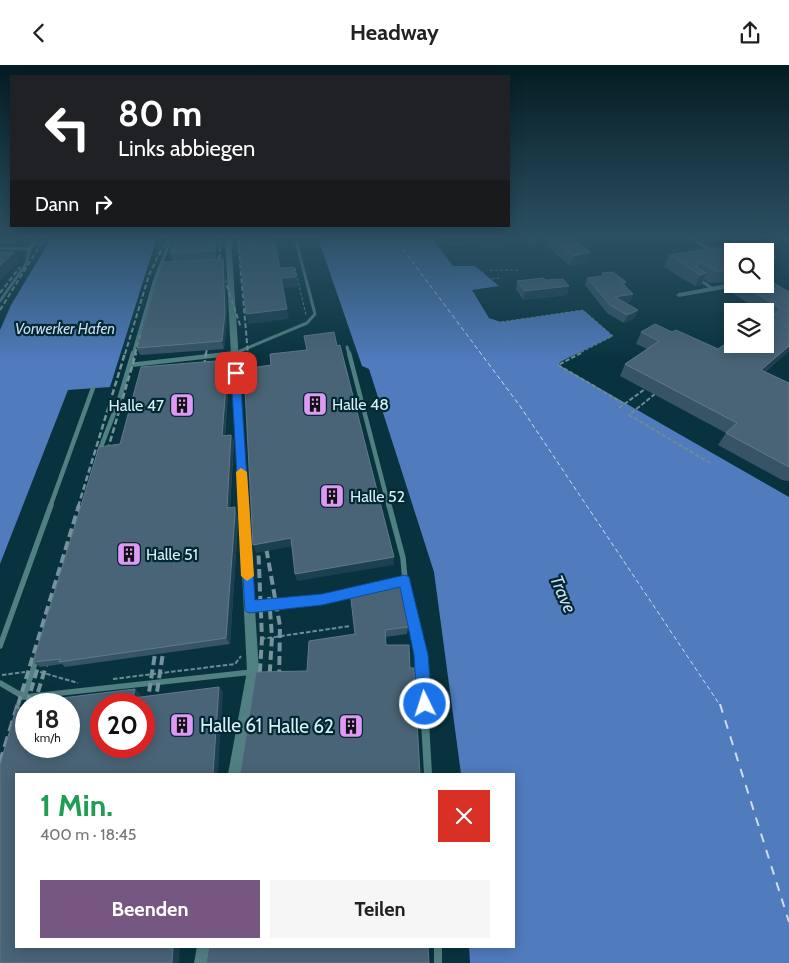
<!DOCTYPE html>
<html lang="de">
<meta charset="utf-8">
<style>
:root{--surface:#fff;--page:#f6f6f6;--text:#202124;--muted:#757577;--accent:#755781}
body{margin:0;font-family:Cabin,sans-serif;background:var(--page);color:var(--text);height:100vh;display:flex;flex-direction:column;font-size:19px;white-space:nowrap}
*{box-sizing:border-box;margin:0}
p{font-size:16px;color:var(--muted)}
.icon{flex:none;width:28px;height:28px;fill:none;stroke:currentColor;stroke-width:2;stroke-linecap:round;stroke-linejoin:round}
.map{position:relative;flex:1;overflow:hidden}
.panel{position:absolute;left:15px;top:708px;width:500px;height:175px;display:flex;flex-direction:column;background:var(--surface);border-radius:0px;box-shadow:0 2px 12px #0003}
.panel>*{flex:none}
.guide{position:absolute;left:10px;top:10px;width:500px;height:152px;border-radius:0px;box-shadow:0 2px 12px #0003;background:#202124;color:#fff;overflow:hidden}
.fabs{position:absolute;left:724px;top:178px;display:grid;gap:10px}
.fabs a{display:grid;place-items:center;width:50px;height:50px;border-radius:0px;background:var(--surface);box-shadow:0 2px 12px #0003;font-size:25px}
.speed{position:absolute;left:15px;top:628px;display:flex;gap:10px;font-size:25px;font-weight:700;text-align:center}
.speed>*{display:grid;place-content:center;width:65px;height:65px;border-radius:50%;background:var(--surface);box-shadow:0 2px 12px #0003;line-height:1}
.speed small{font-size:12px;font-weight:400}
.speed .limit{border:8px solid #d22;background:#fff;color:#111}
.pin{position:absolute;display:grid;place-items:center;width:42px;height:42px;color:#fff;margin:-21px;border-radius:10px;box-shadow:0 2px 8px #0006}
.me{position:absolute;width:55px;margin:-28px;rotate:356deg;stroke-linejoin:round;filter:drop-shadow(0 0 4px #0008)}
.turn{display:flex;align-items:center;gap:18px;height:105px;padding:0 25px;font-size:22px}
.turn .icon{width:65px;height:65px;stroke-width:2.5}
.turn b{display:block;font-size:35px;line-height:42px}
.then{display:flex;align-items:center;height:48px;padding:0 25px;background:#0003;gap:10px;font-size:19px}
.round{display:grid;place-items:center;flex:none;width:52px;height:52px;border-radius:0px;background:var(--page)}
.head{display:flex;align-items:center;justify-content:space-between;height:85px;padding:0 25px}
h1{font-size:30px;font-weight:700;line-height:38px;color:#1e9e55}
.button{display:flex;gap:10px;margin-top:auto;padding:10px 25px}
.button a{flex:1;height:58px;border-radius:0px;background:var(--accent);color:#fff;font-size:20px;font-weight:700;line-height:58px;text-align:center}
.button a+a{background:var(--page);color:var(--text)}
header{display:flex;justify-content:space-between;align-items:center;height:65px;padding:0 25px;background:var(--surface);font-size:22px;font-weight:700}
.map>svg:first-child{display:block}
.green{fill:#054d5d}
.water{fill:#507bbd}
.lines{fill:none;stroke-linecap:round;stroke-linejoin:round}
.ferry-far1{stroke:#cfdbee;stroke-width:1;stroke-dasharray:4.5 3;stroke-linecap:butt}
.ferry{stroke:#cfdbee;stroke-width:2;stroke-dasharray:9 8;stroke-linecap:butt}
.path-far1{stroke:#6c8c95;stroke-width:1;stroke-dasharray:3 2;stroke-linecap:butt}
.path{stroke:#6c8c95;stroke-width:2;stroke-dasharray:4.5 2;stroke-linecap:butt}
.service-far3{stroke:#518082;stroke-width:3}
.service-far2{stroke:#518082;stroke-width:4.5}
.service-far1{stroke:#518082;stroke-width:5.5}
.service{stroke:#518082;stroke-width:8}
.minor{fill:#518082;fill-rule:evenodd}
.tertiary{fill:#518082;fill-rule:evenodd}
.rail-far3{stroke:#74939c;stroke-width:2;stroke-dasharray:5 2.5;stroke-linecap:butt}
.rail-far2{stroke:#74939c;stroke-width:2.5;stroke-dasharray:6 3;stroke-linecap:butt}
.rail-far1{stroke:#74939c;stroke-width:4;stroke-dasharray:9 4.5;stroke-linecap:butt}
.rail{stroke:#74939c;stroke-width:4.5;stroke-dasharray:11 5.5;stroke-linecap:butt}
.wall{fill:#375467}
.shaded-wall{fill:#1d4050}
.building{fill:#496476;stroke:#607a8a;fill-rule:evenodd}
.route{fill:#1a73e8;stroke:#114b97}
.slow{fill:#f59e0b}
.labels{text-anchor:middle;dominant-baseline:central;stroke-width:4.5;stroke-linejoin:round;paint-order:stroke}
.far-water-label{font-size:15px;font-style:italic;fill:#cfdbee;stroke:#002933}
.poi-label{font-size:16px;fill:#daeff6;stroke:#002933;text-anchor:start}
.water-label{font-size:18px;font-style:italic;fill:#cfdbee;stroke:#002933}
.near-poi-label{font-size:19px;fill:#daeff6;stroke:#002933;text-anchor:start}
</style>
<header><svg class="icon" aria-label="back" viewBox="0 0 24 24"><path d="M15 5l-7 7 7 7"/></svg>Headway<svg class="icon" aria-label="share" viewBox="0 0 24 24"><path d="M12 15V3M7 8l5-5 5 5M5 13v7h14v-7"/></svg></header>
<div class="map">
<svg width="789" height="898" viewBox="0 0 789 898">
<rect width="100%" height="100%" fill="#08333e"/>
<path class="green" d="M431,172h84l-57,8 -22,-1z"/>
<g class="water">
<path d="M52,172h105l-47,150 -42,3 -68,174v-234l11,-25z"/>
<path d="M336,172h95l22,29h22l24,20 -27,4 17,28 12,4 82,-12 30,26 -53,26 -1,3 230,132v466h-319l-1,-17h45v-172h-53l-27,-202 -65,-203 -7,-3 -44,-128z"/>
</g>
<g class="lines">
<path class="ferry-far1" d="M394,172l126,169 200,299"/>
<path class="ferry" d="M720,639l69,218"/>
<g class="path-far1">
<path d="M295,203l11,47"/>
<path d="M490,205h28"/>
<path d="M462,210l22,-3"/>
<path d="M467,217l32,-4"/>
<path d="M501,257l82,-12 30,26 -35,18"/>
</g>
<g class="path">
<path d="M581,288l-23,12 65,38"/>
<path d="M655,329l-26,21 81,48"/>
<path d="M619,343l26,-19"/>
<path d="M261,574l89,-13"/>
<path d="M40,607l38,11"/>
<path d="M2,610l23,-3"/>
<path d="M113,614l122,-15 6,-8"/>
</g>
<g class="service-far3">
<path d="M0,183l30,1"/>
<path d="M697,213l16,11"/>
<path d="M0,236l26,-37 4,-15 8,-12"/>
<path d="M347,282l2,7"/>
<path d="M133,289l22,-75 17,-42"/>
<path d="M233,289l74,-31 8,-9 -20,-77"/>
</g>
<g class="service-far2">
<path d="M349,288l40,154"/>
<path d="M130,300l107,-12"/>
<path d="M99,387l20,-52 14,-47"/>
<path d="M50,442l43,-119"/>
</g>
<g class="service-far1">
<path d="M405,515l16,75 3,50"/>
<path d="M363,525l42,-10 -2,-22 -14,-53"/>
<path d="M250,542l72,-8 33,-7"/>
<path d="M0,581l51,-141"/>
<path d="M0,618l24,14 228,-25"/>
<path d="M24,632l13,-40"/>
</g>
<g class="service">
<path d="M424,639l4,70"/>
<path d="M438,881v17"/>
</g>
<g class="minor">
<path d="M225,172h6l28,434 -17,103h-14l19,-103z"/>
<path d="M732,218l11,1 -3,2 -61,11 -3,-2 3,-2z"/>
<path d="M197,881h16l-3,17h-16z"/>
</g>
<path class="tertiary" d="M686,172h6l23,13 68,-13h6v2l-69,14 12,8v4z"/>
<g class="rail-far3">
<path d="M238,176l10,113"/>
<path d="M159,190l10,-17"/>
<path d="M222,206l19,57"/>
<path d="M218,209l3,-37"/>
<path d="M0,228l20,-26"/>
<path d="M0,245l45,-73"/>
<path d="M125,289l24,-79 12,-25"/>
<path d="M135,289l6,-20"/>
<path d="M206,289l3,-18"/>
</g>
<g class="rail-far2">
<path d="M248,288l3,29"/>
<path d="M203,310l3,-22"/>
<path d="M105,394l31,-106"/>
<path d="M78,442l47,-154"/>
</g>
<g class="rail-far1">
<path d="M264,471l16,90 -1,59"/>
<path d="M258,477l4,97 -3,46"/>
<path d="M269,532l3,40 -3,48"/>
<path d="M38,627l12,-39"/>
<path d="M27,639l15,-51"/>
<path d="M18,640l61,-200"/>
<path d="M147,640l10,-64"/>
<path d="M155,640l10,-65"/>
</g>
<g class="rail">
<path d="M154,644l1,-5"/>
<path d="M144,657l3,-18"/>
<path d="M0,698l18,-59"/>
</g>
</g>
<g class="wall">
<path d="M0,172h24l-6,6h-17l-1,1z"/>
<path d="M175,172h46l-4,23 6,-1 2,8 2,53 -3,29 -84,6 -3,-7 36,-86 -3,-9z"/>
<path d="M524,172h47l19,15 -3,10 -17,4 -25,-21 -11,1z"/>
<path d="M702,172h64l-21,4 -4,-2 -23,4z"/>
<path d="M669,190h63v29h33l24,8v59l-24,21 24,11v98l-7,-1 -64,-35 8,-12 -106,-57 5,-12 22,-15 -11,-5 5,-12h31l46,17 22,2 25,-7v-22l5,-4 -5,-4v-3h-5l-32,-21 4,-8 -22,1 -6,-4 -3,6 -6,1 -31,-19z"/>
<path d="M602,208l24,9 -1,3 8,9 -3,8 -5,1 10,15 -11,5 -17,-10 -22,-28 2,-7 14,-2z"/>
<path d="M546,215l23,6 -2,9 -44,5 -7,-11 1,-8z"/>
<path d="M230,302l-5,69 6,-1 3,7 -4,66 7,6 1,8 -8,122 -165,23 -3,-3 -22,3 -7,-5z"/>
<path d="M408,562l-1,7 -22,3 -78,34 2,-30z"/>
</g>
<g class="shaded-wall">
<path d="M14,172h10l-6,6z"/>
<path d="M217,172h4l-4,23 -2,-9z"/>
<path d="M536,172h11l-2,8 -11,1z"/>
<path d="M721,172h21l-1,2 -23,4z"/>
<path d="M748,172h18l-21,4z"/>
<path d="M14,187l5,9 -19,20v-15z"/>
<path d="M590,187l-3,10 -17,4 3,-10z"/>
<path d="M776,192l-7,11 -4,1v-9z"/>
<path d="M223,194l2,8 2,53 -3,29 -2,-8z"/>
<path d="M706,208l-5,12 -6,1 5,-11z"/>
<path d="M296,212l2,10 -15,1 -2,-10z"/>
<path d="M569,221l-2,9 -44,5 2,-9z"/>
<path d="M633,229l-3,8 -18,2 3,-7z"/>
<path d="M287,244l2,10 -41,5 -2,-10z"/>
<path d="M638,245l-3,8 -11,5 3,-8z"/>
<path d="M789,281v5l-36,30 8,-11z"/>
<path d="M228,295l2,7 -6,76 -2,-7z"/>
<path d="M231,370l3,7 -5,73 -2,-7z"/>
<path d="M235,442l2,7 1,8 -8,122 -4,-6z"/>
<path d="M291,473l2,8 -37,7 -3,-8z"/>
<path d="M394,492v8l-97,16 -2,-7z"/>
<path d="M219,622l4,5 -5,82h-5z"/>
<path d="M135,624l6,5 -2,9 -6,-5z"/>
<path d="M173,881h7l-1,17h-7z"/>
</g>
<g class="building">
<path d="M175,172h42l-2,14 -45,2z"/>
<path d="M238,172h36l6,31 14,-1 2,10 -15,1 6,31 -41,5z"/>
<path d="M549,172h22l19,15 -17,4z"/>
<path d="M717,182l12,7 3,1v16h-17l-16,-10 -3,6 10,6 -6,2 -31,-20z"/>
<path d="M759,182l17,10 -11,3v-9h-24z"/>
<path d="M0,187h14l-14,14z"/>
<path d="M223,194l2,54 -3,28 -85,7 25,-86z"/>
<path d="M613,207l13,10 -4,1 11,11 -18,3 23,13 -11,5 -17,-10 -23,-27 17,-2 -2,-3z"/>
<path d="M543,213l3,2 17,-1 6,7 -44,5 -8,-10z"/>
<path d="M765,213l24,14v54l-28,24 28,13v84l-63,-34 11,-10 -112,-59 34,-23 -18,-9 14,-8 17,8 4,-2 42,19 7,-5 15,7 10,-7h15v-12l7,-6 -7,-3v-1l16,-13 -39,-25h23z"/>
<path d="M334,267l3,14 3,-1 54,212 -99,17 -4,-36 -38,7 -9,-176 27,-4 -1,-11 37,-4 -3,-14z"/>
<path d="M228,295l-6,76 9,-1 -4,73 8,-1v8l-9,123 -167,24 1,-3 -27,3 66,-215 21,-3 21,-77z"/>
<path d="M400,519l8,43 -23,3 1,15h23l1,23h4l6,106h-180l16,-102 51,-1 2,-30 46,-7 -5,-43z"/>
<path d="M219,622l-6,87h-197v172h157l-1,17h-172v-198l16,-56 10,-1v38h43v-42h-24l1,-4 89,-11 -2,9zM101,639h43v42h-43z"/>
<path d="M208,881h220l1,17h-223l3,-16z"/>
</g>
<linearGradient id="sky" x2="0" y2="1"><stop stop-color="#041c22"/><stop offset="0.58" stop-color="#2c5063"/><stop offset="1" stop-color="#2c5063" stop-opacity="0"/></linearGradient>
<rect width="789" height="297" fill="url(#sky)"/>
<path class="route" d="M236,306l4,2 15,227 67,-6 83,-19 4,2 19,78 4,49 -2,5 -5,2 -6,-2 -2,-5 -3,-49 -14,-68 -78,18 -73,8 -4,-2 -14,-238z"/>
<path class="slow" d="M241,403l6,4 7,104 -7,5 -6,-5 -5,-104z"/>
<defs>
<symbol id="building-square" viewBox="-11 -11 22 22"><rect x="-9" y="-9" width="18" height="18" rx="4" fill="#dd99f3" stroke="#002933"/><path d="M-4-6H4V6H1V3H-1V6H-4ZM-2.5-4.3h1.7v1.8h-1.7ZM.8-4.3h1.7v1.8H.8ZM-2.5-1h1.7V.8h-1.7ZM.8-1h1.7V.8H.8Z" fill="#111"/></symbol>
</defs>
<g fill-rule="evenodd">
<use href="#building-square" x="301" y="325" width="28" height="28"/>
<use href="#building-square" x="168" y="326" width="28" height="28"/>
<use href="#building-square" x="318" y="417" width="28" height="28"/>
<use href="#building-square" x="115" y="475" width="28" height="28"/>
<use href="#building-square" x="168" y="646" width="28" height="28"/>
<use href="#building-square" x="337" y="647" width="28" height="28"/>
</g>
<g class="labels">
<g class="far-water-label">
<text x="65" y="264">Vorwerker Hafen</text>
</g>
<g class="poi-label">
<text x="332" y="339">Halle 48</text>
<text x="164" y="340" text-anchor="end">Halle 47</text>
<text x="350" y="431">Halle 52</text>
<text x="146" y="489">Halle 51</text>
</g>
<g class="water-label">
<text transform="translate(563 529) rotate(67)">Trave</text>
</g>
<g class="near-poi-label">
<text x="200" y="660">Halle 61</text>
<text x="334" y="661" text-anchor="end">Halle 62</text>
</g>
</g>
</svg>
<div class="fabs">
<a><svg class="icon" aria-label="search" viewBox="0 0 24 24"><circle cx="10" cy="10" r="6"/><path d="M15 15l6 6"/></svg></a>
<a><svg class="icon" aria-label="layers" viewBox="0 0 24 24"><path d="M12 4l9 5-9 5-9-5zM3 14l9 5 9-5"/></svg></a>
</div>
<div class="speed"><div>18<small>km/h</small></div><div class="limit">20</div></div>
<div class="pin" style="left:236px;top:308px;background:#d93025"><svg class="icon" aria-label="arrive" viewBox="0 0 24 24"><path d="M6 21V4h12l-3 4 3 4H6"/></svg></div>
<svg class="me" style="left:425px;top:639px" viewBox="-20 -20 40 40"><circle r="17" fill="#1a73e8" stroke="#fff" stroke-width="3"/><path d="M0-11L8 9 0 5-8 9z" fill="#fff"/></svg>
<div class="guide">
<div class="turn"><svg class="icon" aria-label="left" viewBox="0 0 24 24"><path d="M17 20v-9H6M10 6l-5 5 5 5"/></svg><div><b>80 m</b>Links abbiegen</div></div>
<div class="then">Dann<svg class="icon" aria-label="right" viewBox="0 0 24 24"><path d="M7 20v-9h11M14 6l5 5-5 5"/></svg></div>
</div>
<section class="panel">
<div class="head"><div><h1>1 Min.</h1><p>400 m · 18:45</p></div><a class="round" style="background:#d93025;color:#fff"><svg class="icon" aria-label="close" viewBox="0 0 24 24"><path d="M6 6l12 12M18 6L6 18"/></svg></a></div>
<div class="button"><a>Beenden</a><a>Teilen</a></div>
</section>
</div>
